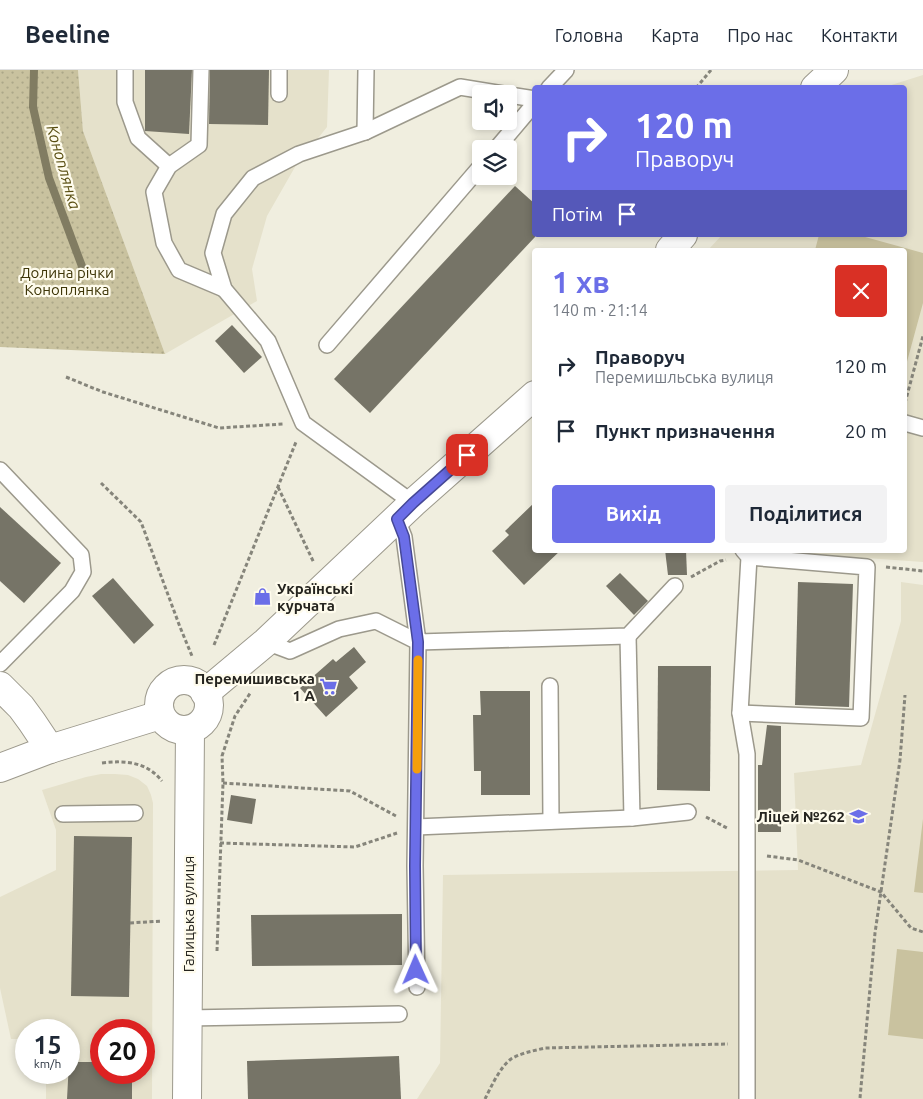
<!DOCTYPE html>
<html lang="uk">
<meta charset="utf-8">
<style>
:root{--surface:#fff;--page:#f2f2f3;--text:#1f2937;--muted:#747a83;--line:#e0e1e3;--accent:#6b6ee8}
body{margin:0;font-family:Ubuntu,sans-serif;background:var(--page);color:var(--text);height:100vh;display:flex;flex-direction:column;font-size:19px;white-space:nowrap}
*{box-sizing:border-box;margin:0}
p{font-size:16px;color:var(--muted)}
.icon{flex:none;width:28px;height:28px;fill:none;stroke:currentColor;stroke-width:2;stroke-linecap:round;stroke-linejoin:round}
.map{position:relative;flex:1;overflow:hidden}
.details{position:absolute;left:532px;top:178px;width:375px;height:305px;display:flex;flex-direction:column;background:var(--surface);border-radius:5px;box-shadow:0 2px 8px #0003}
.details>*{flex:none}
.guide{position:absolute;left:532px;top:15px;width:375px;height:152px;border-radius:5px;box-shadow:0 2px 8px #0003;background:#6b6ee8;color:#fff;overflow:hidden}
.buttons{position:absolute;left:472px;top:15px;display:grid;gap:10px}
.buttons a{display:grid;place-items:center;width:45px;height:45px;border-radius:5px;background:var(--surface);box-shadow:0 2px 8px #0003;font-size:25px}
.speed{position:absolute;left:15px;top:949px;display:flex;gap:10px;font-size:25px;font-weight:700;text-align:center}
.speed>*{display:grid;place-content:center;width:65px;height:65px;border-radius:50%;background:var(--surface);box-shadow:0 2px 8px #0003;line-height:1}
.speed small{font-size:12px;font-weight:400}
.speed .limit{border:8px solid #d22;background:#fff;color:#111}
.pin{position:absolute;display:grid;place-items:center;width:42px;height:42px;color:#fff;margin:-21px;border-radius:10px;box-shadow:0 2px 8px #0006}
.me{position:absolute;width:55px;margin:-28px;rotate:359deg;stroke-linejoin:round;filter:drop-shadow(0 0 4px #0008)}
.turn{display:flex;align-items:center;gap:18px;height:105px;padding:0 20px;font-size:22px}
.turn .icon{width:65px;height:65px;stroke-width:2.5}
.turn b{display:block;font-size:35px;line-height:42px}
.then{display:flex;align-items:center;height:48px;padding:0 20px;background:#0003;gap:10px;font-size:19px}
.round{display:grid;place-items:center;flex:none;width:52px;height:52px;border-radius:5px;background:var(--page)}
.summary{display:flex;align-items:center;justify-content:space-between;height:85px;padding:0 20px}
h1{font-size:30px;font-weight:700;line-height:38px;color:var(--accent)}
.primary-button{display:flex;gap:10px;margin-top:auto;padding:10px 20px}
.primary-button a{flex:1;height:58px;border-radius:5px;background:var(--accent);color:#fff;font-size:20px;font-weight:700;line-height:58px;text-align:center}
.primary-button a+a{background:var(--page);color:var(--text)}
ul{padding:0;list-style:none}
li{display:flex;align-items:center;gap:15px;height:65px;padding:0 20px}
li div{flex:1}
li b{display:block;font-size:19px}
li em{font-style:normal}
header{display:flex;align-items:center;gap:30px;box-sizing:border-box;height:70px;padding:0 25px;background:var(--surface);border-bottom:1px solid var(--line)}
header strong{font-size:24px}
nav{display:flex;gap:28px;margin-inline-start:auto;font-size:18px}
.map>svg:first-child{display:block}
.built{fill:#e5e1cb;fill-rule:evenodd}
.grass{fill:url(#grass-dots)}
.garden{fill:#c9c29f}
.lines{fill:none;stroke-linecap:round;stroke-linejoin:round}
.stream{stroke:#817c62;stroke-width:8}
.building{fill:#767467}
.lane-casing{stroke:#9c998c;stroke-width:18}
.street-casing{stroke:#9c998c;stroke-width:30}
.path{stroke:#86857b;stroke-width:3;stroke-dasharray:4 2.5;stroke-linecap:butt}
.lane{stroke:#fff;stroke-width:15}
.street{stroke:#fff;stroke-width:28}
.route-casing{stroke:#464897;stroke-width:12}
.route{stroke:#6b6ee8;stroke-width:9}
.slow{stroke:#f59e0b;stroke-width:9}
.labels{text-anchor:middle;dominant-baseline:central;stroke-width:4.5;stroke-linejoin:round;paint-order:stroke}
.park-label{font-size:15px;fill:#3e3608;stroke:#fefbec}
.poi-label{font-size:15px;font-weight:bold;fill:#25241f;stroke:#fefbec;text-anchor:end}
.street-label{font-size:15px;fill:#25241f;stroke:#fefbec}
.water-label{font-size:16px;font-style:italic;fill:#574c0f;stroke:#fefbec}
</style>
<header>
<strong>Beeline</strong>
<nav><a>Головна</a><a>Карта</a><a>Про нас</a><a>Контакти</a></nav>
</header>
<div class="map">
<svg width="923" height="1029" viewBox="0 0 923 1029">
<defs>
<pattern id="grass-dots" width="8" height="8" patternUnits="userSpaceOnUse" patternTransform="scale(1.25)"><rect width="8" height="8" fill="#c9c29f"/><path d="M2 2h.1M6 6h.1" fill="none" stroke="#aca788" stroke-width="1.8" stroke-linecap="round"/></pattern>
</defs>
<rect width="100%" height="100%" fill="#f0eedf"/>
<g class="built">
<path d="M78,0h251l-2,57 -32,40 -28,49 -15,53 5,32 -92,53 -82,-223z"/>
<path d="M923,5v487l-114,-8 -2,-4h98v-300h-197l14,-15h183v-147l-20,-1z"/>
<path d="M901,512l22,3v514h-506l23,-36 3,-188 355,-5 -4,-97 67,-8 40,-144z"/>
<path d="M101,704h14l13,1 10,4 9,7 4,9 2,8 -1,296h-106v-26l23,-1v-42h-43v9h-15l-11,-51v-91l56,-27v-40l-14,-40 44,-13zM101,960h43v42h-43z"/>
</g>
<path class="grass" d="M0,0h78l5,61 82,223 -165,-7z"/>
<g class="garden">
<path d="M819,165h39l65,18v50l-18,66v-119h-90z"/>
<path d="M923,749v74l-9,-1z"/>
<path d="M897,879l26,3v87l-35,-4z"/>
</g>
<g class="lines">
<path class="stream" d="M34,0l-1,37 16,71 34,91"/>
</g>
<g class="building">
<path d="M145,0h47l-3,64 -44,-3z"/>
<path d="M210,0h59l-1,55 -59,-1z"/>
<path d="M515,116l20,18v33l-165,176 -36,-34z"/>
<path d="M232,255l30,32 -18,16 -29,-32z"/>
<path d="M535,432v48h26l-37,35 -32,-34 17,-16 -4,-4z"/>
<path d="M0,437l61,56 -37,40 -24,-22z"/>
<path d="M665,480h21l1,25h-19z"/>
<path d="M620,503l28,28 -14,14 -28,-29z"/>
<path d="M113,508l41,47 -20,19 -42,-48z"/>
<path d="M798,512l55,2 -4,123 -54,-2z"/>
<path d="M354,577l12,15 -17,15 9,11 -32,29 -26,-29 33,-29 3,3z"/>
<path d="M658,596h53l-1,125 -53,-1z"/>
<path d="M480,621h50v104h-49v-24h-7l-1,-56h8z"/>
<path d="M767,655l14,1v106h-23v-67h4z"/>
<path d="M231,725l25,4 -4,25 -25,-4z"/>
<path d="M74,766l58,1 -3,160 -58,-1z"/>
<path d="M402,844v51l-150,1 -1,-51z"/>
<path d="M399,986l2,43h-153l-1,-38z"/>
<path d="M69,992h32v10h31v27h-65z"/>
</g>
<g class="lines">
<defs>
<g id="lane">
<path d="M125,0v32l13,36 31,28"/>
<path d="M201,0l-2,75 -30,21 -15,26 10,51 15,27 45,19"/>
<path d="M549,18l17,-18"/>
<path d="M279,24v-24"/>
<path d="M509,25l26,4"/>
<path d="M365,62l1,-62"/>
<path d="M496,79l39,-46"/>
<path d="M327,275l154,-179"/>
<path d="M905,353l18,5"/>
<path d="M0,400l81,85 2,17 -11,19 -72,73"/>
<path d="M413,433l-110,-80 -35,-82 -44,-52 -11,-36 11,-39 29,-36 46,-24 66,-22 95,-45 43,7"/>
<path d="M397,449l7,18 14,105 210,-6 47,-50"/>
<path d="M743,480l6,7 -9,156 7,41v345"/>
<path d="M628,566l4,182"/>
<path d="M266,572l24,9 49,-22 37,-8 42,21 -3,224 2,121"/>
<path d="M550,616l1,135"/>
<path d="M740,643l121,5 6,-151 -118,-10"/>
<path d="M63,744l72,-1"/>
<path d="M416,757l216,-9 56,-6"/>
<path d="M187,948l212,-4"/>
</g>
<g id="street">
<path d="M815,18l19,-18"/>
<path d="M670,180l13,-15"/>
<circle cx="184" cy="635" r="25"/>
<path d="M0,616l21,21 11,15 18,27"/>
<path d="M205,623l61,-51 147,-139 122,-108"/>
<path d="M0,698l50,-19 110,-34"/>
<path d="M187,1029l3,-369"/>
</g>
</defs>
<use href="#lane" class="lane-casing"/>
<use href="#street" class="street-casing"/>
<g class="path">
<path d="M696,18l15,-18"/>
<path d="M66,307l37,15 116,36 64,-4"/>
<path d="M905,333l18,-67"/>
<path d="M101,413l40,39 39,105 12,29"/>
<path d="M278,417l36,76"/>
<path d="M886,497l37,4"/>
<path d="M691,507l29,-16 6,-1"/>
<path d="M214,575l82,-203"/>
<path d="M102,693c23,-3 45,-1 60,18"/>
<path d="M223,713l127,8 46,25"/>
<path d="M706,747l21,11"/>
<path d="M220,773l135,4 42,-14"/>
<path d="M767,786l31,4 83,32 30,36 12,4"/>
<path d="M130,853l32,-2"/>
<path d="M217,881l6,-168 -1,-27 13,-40 16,-24"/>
<path d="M860,1028l15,-165 25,-173 5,-65"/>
<path d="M485,1029c6,-12 15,-32 26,-40 10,-6 22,-8 34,-11l183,-4"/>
</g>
<use href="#lane" class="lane"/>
<use href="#street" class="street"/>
</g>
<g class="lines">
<defs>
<path id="route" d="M416,900l-1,-104 3,-224 -14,-105 -7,-18 16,-16 54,-48"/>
</defs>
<use href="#route" class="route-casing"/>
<use href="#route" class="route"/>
<path class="slow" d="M417,699l1,-109"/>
</g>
<defs>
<symbol id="shop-bare" viewBox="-9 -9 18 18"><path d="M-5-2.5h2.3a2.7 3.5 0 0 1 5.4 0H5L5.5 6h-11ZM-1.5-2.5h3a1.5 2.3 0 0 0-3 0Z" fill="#6b6ee8" stroke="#fefbec" stroke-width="2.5" paint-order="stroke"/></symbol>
<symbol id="supermarket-bare" viewBox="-9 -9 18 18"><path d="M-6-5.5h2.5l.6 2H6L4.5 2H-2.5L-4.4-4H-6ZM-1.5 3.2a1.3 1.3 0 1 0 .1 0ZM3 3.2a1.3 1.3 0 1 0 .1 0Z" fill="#6b6ee8" stroke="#fefbec" stroke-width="2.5" paint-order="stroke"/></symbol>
<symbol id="school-bare" viewBox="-9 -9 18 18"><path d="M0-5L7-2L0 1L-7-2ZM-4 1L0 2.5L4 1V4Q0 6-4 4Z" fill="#6b6ee8" stroke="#fefbec" stroke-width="2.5" paint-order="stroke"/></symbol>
</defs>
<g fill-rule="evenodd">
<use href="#shop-bare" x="250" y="514" width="25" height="25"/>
<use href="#supermarket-bare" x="316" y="604" width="25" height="25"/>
<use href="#school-bare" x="846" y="734" width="25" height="25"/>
</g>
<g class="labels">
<g class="park-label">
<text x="67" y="202">Долина річки<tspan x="67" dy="17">Коноплянка</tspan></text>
</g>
<g class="poi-label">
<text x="277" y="518" text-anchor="start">Українські<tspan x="277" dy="17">курчата</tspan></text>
<text x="315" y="608">Перемишивська<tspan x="315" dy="17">1 А</tspan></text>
<text x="845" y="746">Ліцей №262</text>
</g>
<g class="street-label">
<text transform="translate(188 844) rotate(-90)">Галицька вулиця</text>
</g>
<g class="water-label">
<text transform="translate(64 97) rotate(74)">Коноплянка</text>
</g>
</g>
</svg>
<div class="buttons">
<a><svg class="icon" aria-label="sound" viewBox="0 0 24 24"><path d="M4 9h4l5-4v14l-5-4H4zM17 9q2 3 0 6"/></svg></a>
<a><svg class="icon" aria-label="layers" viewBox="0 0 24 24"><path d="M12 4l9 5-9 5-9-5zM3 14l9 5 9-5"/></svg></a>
</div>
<div class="speed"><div>15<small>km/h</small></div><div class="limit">20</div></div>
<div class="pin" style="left:467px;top:385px;background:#d93025"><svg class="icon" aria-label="arrive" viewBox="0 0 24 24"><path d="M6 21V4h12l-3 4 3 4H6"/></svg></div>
<svg class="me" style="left:416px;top:900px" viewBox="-20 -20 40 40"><path d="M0-17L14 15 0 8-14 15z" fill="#6b6ee8" stroke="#fff" stroke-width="4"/></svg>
<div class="guide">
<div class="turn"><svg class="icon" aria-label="right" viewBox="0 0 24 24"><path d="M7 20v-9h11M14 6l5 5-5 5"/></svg><div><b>120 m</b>Праворуч</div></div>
<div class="then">Потім<svg class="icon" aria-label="arrive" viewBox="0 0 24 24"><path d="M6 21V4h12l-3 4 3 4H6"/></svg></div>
</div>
<section class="details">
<div class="summary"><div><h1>1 хв</h1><p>140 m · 21:14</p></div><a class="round" style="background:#d93025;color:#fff"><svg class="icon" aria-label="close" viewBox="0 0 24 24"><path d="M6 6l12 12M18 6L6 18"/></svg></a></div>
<ul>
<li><svg class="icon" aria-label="right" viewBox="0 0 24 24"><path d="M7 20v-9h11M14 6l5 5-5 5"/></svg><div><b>Праворуч</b><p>Перемишльська вулиця</p></div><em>120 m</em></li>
<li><svg class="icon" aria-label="arrive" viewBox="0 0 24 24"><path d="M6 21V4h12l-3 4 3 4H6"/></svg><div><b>Пункт призначення</b></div><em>20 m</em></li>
</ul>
<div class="primary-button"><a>Вихід</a><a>Поділитися</a></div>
</section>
</div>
